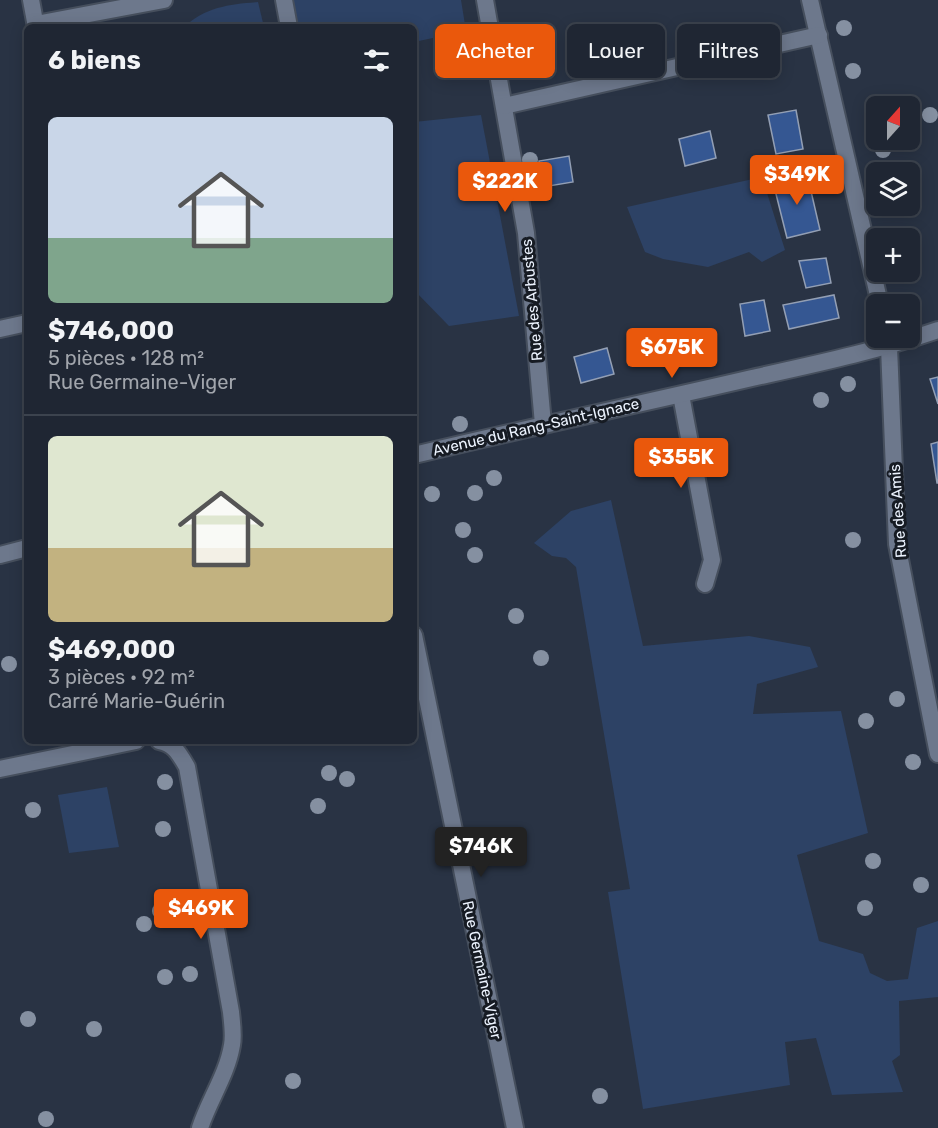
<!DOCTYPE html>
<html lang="fr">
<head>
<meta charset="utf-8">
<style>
  body { margin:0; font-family:Rubik,sans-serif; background:#272e3b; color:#f1f3f6; height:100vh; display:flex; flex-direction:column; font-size:22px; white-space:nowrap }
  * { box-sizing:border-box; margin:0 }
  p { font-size:20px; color:#a1a5ac }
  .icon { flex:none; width:33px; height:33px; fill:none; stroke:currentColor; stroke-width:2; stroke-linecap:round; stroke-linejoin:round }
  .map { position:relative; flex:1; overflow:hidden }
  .side { position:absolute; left:24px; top:24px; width:393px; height:720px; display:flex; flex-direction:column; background:#1f2633; border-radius:9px; box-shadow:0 3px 15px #0003,0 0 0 2px #3c434e }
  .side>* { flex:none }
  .banner { position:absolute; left:435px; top:24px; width:412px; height:54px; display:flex; gap:12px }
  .needle { width:39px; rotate:21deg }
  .controls { position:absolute; left:866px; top:96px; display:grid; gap:12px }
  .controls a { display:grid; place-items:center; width:54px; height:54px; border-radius:9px; background:#1f2633; box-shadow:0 3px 15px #0003,0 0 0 2px #3c434e; font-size:30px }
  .price { position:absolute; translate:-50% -51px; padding:0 14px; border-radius:6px; background:#ea580c; color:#fff; font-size:20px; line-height:39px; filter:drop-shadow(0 2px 3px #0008) }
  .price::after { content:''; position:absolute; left:50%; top:36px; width:18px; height:14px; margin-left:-9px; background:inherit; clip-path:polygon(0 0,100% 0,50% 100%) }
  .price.selected { background:#222; color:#fff }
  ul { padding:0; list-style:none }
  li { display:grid; align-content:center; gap:12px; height:318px; padding:0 24px }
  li+li { border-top:2px solid #3c434e }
  li span { display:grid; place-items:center; height:186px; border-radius:9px; color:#555 }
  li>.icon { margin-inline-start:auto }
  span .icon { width:108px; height:108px; fill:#fffc; stroke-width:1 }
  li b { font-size:26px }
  h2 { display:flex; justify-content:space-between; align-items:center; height:72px; padding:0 24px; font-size:26px }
  .pill { padding:0 21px; border-radius:9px; background:#1f2633; box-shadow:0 3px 15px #0003,0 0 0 2px #3c434e; font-size:21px; line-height:54px }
  .pill.selected { background:#ea580c; color:#fff }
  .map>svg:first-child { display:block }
  .green { fill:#2d4265 }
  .building { fill:#355792; stroke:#939fb4; stroke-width:1.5 }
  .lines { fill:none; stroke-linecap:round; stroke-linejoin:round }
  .street-casing { stroke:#464f5d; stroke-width:20 }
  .street { stroke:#6d788c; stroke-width:16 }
  .tree { fill:#8590a1 }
  .labels { text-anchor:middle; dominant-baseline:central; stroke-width:6; stroke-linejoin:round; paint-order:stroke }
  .street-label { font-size:15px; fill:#ecf3fe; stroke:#161b23 }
</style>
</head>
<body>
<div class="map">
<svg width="938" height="1128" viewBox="0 0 938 1128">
  <rect width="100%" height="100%" fill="#293344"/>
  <g class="green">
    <polygon points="285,0 461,0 466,31 414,42 414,27 291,27"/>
    <path d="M258,2L264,27H184C205,7 230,4 258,2Z"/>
    <polygon points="481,115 519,316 449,326 414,290 414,122"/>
    <polygon points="762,177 785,250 762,262 749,252 708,267 663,259 645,252 627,207"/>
    <polygon points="611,500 643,646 749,636 810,647 818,667 757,684 753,714 841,711 868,833 797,855 819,941 863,954 870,973 887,981 908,979 917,928 938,921 938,997 899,1001 900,1055 892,1061 903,1092 832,1095 816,1038 785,1042 790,1085 643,1109 608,892 630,889 576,567 566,558 552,556 534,543 571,511"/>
    <polygon points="107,787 119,847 69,853 58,795"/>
  </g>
  <g class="building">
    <polygon points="796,110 803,149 776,154 768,115"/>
    <polygon points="710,131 716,158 685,166 679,139"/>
    <polygon points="569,156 573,182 543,187 539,161"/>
    <polygon points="807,174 820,230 787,238 773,182"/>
    <polygon points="826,258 831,283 806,288 799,261"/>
    <polygon points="834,295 839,318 789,329 783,305"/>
    <polygon points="764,300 770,331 745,336 740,304"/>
    <polygon points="698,329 704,350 661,363 655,341"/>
    <polygon points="607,348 614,374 581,383 574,357"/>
    <polygon points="938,377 938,404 930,379"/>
    <polygon points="938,442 938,483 937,483 931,444"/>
  </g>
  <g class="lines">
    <g class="street-casing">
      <g id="street">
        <polyline points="31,0 36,27"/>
        <polyline points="284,0 289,27"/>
        <polyline points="485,0 526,233 543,424"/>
        <polyline points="810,0 880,304"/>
        <polyline points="36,24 164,0"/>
        <polyline points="504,106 819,35"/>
        <polyline points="0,329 27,323"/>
        <polyline points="887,338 889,347 897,544 938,754"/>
        <polyline points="681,395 712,560 705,584"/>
        <path d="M414,455C527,428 640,404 752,378C815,364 877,351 938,330"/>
        <polyline points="0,555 27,548"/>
        <polyline points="414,635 515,1128"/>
        <path d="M159,741C174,743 180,755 187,767L231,1012C232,1023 234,1035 232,1045C227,1075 209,1100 200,1128"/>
        <polyline points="0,769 136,741"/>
      </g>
    </g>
    <use href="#street" class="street"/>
  </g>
  <g class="tree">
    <circle cx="844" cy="28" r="8"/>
    <circle cx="853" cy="71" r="8"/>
    <circle cx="930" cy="115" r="8"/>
    <circle cx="883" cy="150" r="8"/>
    <circle cx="530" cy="160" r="8"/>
    <circle cx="848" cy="384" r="8"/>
    <circle cx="821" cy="400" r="8"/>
    <circle cx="460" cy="424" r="8"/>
    <circle cx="494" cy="478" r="8"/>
    <circle cx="475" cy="493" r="8"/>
    <circle cx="432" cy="494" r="8"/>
    <circle cx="463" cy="530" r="8"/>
    <circle cx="853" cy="540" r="8"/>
    <circle cx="475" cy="555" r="8"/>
    <circle cx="516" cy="616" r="8"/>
    <circle cx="541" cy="658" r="8"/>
    <circle cx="9" cy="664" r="8"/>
    <circle cx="897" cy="699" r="8"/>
    <circle cx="866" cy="721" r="8"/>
    <circle cx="913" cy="762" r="8"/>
    <circle cx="329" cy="773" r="8"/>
    <circle cx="347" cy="779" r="8"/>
    <circle cx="165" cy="782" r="8"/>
    <circle cx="318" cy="806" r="8"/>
    <circle cx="33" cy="810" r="8"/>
    <circle cx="163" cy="829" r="8"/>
    <circle cx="873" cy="861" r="8"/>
    <circle cx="921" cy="885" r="8"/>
    <circle cx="865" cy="908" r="8"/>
    <circle cx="160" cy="911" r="8"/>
    <circle cx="181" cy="916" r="8"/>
    <circle cx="144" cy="924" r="8"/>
    <circle cx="190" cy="974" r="8"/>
    <circle cx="165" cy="977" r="8"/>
    <circle cx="28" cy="1019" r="8"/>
    <circle cx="94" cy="1029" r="8"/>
    <circle cx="293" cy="1081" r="8"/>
    <circle cx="600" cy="1096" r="8"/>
    <circle cx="46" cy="1119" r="8"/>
  </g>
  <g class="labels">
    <g class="street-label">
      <text transform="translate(532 300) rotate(-95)">Rue des Arbustes</text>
      <text transform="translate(536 427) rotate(-13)">Avenue du Rang-Saint-Ignace</text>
      <text transform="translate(898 511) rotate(-94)">Rue des Amis</text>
      <text transform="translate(482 970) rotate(78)">Rue Germaine-Viger</text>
    </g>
  </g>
</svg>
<div class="controls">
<a><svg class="needle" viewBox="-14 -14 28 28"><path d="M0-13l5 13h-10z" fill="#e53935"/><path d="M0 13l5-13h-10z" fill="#a1a5ac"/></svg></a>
<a><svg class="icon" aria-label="layers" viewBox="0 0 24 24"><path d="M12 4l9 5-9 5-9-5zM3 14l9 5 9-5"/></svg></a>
<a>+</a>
<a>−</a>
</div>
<b class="price" style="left:797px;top:206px">$349K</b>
<b class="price" style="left:505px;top:213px">$222K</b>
<b class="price" style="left:672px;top:379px">$675K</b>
<b class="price" style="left:681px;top:489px">$355K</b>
<b class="price selected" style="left:481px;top:878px">$746K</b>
<b class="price" style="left:201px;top:940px">$469K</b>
<div class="banner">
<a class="pill selected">Acheter</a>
<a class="pill">Louer</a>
<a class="pill">Filtres</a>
</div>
<section class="side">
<h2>6 biens<svg class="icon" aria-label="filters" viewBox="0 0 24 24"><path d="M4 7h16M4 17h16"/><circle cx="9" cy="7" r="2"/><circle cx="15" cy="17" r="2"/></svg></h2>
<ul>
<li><span style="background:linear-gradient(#c9d6e8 65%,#7fa58c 0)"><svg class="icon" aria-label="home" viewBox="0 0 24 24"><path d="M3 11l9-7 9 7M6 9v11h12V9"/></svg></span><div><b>$746,000</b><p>5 pièces · 128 m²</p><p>Rue Germaine-Viger</p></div></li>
<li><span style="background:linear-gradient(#dfe7d0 60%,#c2b280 0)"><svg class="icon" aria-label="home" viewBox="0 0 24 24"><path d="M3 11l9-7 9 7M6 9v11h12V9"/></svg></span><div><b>$469,000</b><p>3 pièces · 92 m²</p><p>Carré Marie-Guérin</p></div></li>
</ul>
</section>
</div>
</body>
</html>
